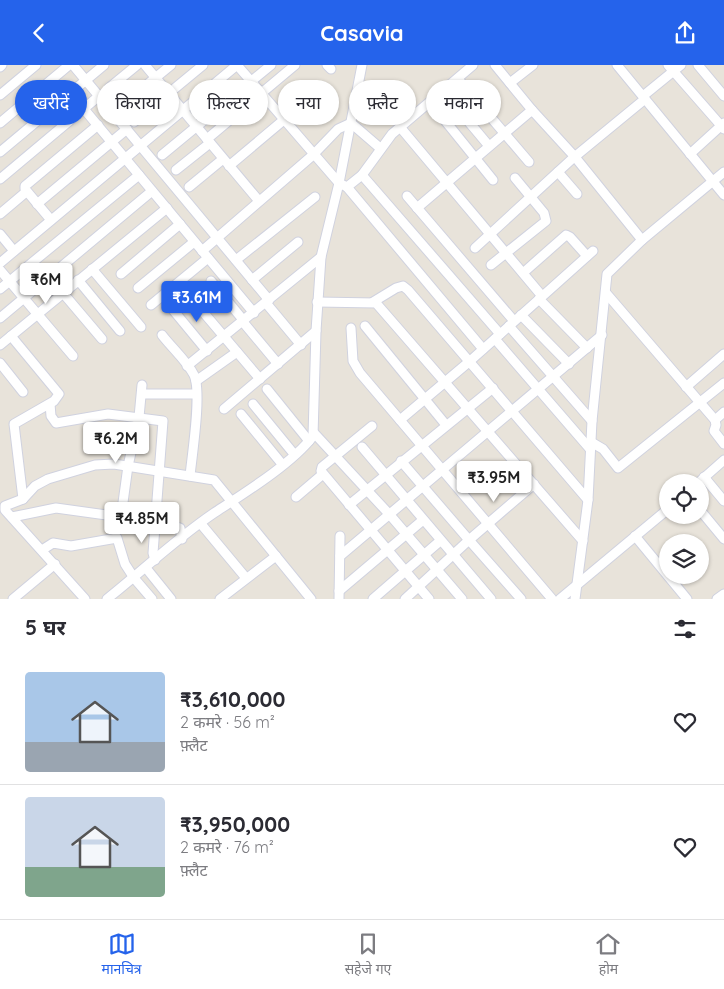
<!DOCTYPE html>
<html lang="hi">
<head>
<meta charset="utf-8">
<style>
  body { margin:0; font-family:Quicksand,"Noto Sans Devanagari",sans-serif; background:#f7f7f7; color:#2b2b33; height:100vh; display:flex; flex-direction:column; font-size:19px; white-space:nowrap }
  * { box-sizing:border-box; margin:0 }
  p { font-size:16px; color:#7c7c81 }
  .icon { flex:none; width:28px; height:28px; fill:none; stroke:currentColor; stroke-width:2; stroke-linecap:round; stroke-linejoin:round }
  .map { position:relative; height:534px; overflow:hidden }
  .drawer { display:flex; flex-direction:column; background:#fff; flex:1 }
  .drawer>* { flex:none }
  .top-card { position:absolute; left:15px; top:15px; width:695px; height:45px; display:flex; gap:10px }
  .fabs { position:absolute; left:659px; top:409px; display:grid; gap:10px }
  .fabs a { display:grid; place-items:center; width:50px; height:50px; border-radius:50%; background:#fff; box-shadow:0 1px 4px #0004; font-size:25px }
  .price { position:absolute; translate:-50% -42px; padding:0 11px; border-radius:5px; background:#fff; color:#222; font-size:16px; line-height:32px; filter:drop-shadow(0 1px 2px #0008) }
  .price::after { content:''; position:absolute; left:50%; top:30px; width:15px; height:11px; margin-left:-8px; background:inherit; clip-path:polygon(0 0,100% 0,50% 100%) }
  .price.current { background:#2563eb; color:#fff }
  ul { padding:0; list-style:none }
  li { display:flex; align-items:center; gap:15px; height:125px; padding:0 25px }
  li+li { border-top:1px solid #e1e1e2 }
  li span { display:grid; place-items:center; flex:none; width:140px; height:100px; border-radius:5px; color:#555 }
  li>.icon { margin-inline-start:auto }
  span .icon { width:60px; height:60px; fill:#fffc; stroke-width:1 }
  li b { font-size:21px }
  h2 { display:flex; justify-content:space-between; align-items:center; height:60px; padding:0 25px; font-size:21px }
  .chip { padding:0 18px; border-radius:22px; background:#fff; box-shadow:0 1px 4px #0004; font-size:18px; line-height:45px }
  .chip.current { background:#2563eb; color:#fff }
  header { display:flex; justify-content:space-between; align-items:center; height:65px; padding:0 25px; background:#2563eb; color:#fff; font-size:22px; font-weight:800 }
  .tabs { display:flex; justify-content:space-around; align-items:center; height:70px; border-top:1px solid #e1e1e2; background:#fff; font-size:14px; color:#7c7c81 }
  .tabs a { display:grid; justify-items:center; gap:2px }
  .tabs .current { color:#2563eb }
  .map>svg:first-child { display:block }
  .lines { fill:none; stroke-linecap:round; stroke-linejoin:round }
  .minor-casing { stroke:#d0d2df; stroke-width:11 }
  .minor { stroke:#fff; stroke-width:9 }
</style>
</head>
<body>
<header><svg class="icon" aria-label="back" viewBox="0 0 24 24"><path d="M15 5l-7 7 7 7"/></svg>Casavia<svg class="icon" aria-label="share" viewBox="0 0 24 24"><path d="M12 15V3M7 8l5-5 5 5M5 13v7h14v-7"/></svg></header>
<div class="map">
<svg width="724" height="534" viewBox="0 0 724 534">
  <rect width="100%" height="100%" fill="#e8e3da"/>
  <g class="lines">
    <g class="minor-casing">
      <g id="minor">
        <polyline points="73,0 269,235"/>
        <polyline points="145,0 259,136"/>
        <polyline points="237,0 339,118 347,122 362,110 392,69 473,0"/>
        <polyline points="327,0 331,4"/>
        <polyline points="495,0 532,45"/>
        <polyline points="617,0 724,130"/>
        <polyline points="668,0 724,64"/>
        <polyline points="698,0 724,31"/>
        <polyline points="0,2 2,0"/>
        <polyline points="458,14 529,97"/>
        <polyline points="510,18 533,0"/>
        <polyline points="109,23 137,0"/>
        <polyline points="443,26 489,81"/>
        <polyline points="0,30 36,0"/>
        <polyline points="643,31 681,0"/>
        <polyline points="430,37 493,115"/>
        <polyline points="121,41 171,0"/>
        <polyline points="84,44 254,248"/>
        <polyline points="134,57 203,0"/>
        <polyline points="0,58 69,0"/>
        <polyline points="400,62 542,231"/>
        <polyline points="207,74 295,0"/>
        <polyline points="0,87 104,0"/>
        <polyline points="690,89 724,58"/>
        <polyline points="162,90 271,0"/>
        <polyline points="229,101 323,22"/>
        <polyline points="176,105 210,78"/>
        <polyline points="558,107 577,129"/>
        <polyline points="362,110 500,269"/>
        <polyline points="0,114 99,31"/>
        <polyline points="189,122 223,94"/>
        <polyline points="347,122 483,284"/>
        <polyline points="407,131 514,256"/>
        <polyline points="37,139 127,64"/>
        <polyline points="417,143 532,45 575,92 642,175"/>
        <polyline points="0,149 26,127"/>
        <polyline points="51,155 25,124 25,121 98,60"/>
        <polyline points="0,169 14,186"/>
        <polyline points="475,183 572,94 645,34"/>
        <polyline points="202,186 313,90 338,64 351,58 380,83"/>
        <polyline points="236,195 315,132"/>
        <polyline points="0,198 237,0"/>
        <polyline points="491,200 546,156 544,148 515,113"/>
        <polyline points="92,204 141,262"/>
        <polyline points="0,205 73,291"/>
        <polyline points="523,208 566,170 570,172 587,191"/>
        <polyline points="121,209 180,159"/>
        <polyline points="78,215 120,266"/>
        <polyline points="252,215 298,177"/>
        <polyline points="211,216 244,256"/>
        <polyline points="138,223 194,177"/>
        <polyline points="0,224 139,110"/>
        <polyline points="63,228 102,274"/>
        <polyline points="187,228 260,314"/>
        <polyline points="606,228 715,355 716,360 714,366 724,379"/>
        <polyline points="539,234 587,283"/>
        <polyline points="317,237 376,238 583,476"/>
        <polyline points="373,237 396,223 403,221 408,225 588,435"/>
        <polyline points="266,238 301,280"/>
        <polyline points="151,240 208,193"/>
        <polyline points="169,240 207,286"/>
        <polyline points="521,250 569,299"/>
        <polyline points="0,253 152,126"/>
        <polyline points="243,257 278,299"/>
        <polyline points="365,261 446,360"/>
        <polyline points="509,261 592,356"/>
        <polyline points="351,263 353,296 360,308 552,534"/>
        <path d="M162,270C171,282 187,296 194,310C202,327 192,390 190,411"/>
        <polyline points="11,271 59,329 54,336 14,359 23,434"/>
        <polyline points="495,274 590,384"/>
        <polyline points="0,280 167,143"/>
        <polyline points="0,298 23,327"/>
        <polyline points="187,301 321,192"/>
        <polyline points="196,316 237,287"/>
        <polyline points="686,322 724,289"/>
        <polyline points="267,324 309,376"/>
        <polyline points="142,329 196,329"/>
        <polyline points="50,339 51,351 56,358 108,349 163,356 153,488 155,495"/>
        <polyline points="253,339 294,389"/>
        <polyline points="224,344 316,266"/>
        <polyline points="241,349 282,399"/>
        <polyline points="400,355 470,296 593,186"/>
        <polyline points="715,355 724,347"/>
        <polyline points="372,361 322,402 321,406 429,534"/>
        <polyline points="314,368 390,450 462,534"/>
        <polyline points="591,377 603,384 618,403 724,318"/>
        <polyline points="362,382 491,534"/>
        <polyline points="401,396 469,475 405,534"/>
        <polyline points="704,412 724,436"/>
        <polyline points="698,418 724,395"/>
        <polyline points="296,432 323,409"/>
        <polyline points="349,440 493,323"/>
        <polyline points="700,445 724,474"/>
        <polyline points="12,452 56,443 121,452 128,401 139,352 142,320"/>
        <polyline points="201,459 246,513"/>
        <polyline points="173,461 180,463 182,474"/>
        <polyline points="635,471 687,534"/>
        <polyline points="42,485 53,478 71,481 117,473 125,499 134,513 152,534"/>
        <polyline points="340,491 602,270"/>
        <polyline points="146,503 171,534"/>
        <polyline points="339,526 423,455"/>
        <polyline points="13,534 55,499"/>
        <polyline points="85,534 5,445 5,441 23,434 35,421 48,414 95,400 114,399 214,415 311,534"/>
        <path d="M107,534C142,506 177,473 214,448C243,429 293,398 313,371L316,266L321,192L339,118L362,0"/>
        <polyline points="220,534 276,491"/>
        <polyline points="339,534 340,471"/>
        <polyline points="373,534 440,476"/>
        <polyline points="521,534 469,475 534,419"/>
        <polyline points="560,534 668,444"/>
        <polyline points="575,534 588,435 592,356 607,209 642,175 724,107"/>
        <polyline points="717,534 724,529"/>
      </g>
    </g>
    <use href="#minor" class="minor"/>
  </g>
</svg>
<div class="fabs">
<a><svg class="icon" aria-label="locate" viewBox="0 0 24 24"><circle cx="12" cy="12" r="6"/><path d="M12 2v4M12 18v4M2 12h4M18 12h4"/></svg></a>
<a><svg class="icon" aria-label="layers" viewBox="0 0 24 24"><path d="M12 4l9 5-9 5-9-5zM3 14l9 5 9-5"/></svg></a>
</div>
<b class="price" style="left:46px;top:240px">₹6M</b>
<b class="price current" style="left:197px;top:258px">₹3.61M</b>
<b class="price" style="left:116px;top:399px">₹6.2M</b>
<b class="price" style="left:494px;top:438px">₹3.95M</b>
<b class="price" style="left:142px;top:479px">₹4.85M</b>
<div class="top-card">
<a class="chip current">खरीदें</a>
<a class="chip">किराया</a>
<a class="chip">फ़िल्टर</a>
<a class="chip">नया</a>
<a class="chip">फ़्लैट</a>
<a class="chip">मकान</a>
</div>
</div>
<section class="drawer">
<h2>5 घर<svg class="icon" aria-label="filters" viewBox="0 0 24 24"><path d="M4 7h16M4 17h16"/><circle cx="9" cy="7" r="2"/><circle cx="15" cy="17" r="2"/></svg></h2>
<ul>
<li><span style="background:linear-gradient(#a9c7e8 70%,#9aa5b1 0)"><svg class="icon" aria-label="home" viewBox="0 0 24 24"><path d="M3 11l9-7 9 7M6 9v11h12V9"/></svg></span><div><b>₹3,610,000</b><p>2 कमरे · 56 m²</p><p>फ़्लैट</p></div><svg class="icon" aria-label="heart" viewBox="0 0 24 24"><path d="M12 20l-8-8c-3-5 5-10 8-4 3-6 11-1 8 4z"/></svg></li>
<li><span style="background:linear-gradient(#c9d6e8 70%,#7fa58c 0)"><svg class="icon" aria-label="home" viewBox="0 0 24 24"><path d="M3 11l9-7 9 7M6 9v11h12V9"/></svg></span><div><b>₹3,950,000</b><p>2 कमरे · 76 m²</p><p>फ़्लैट</p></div><svg class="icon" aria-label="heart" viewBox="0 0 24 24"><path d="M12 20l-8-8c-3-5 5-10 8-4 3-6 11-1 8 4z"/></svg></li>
</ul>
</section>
<nav class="tabs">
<a class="current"><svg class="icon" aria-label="map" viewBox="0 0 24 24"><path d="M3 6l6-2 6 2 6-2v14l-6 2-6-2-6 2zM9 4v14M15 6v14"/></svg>मानचित्र</a>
<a><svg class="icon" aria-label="saved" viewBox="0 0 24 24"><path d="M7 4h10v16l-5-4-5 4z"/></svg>सहेजे गए</a>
<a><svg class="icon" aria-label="home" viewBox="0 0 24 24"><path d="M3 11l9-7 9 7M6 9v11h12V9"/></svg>होम</a>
</nav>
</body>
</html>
